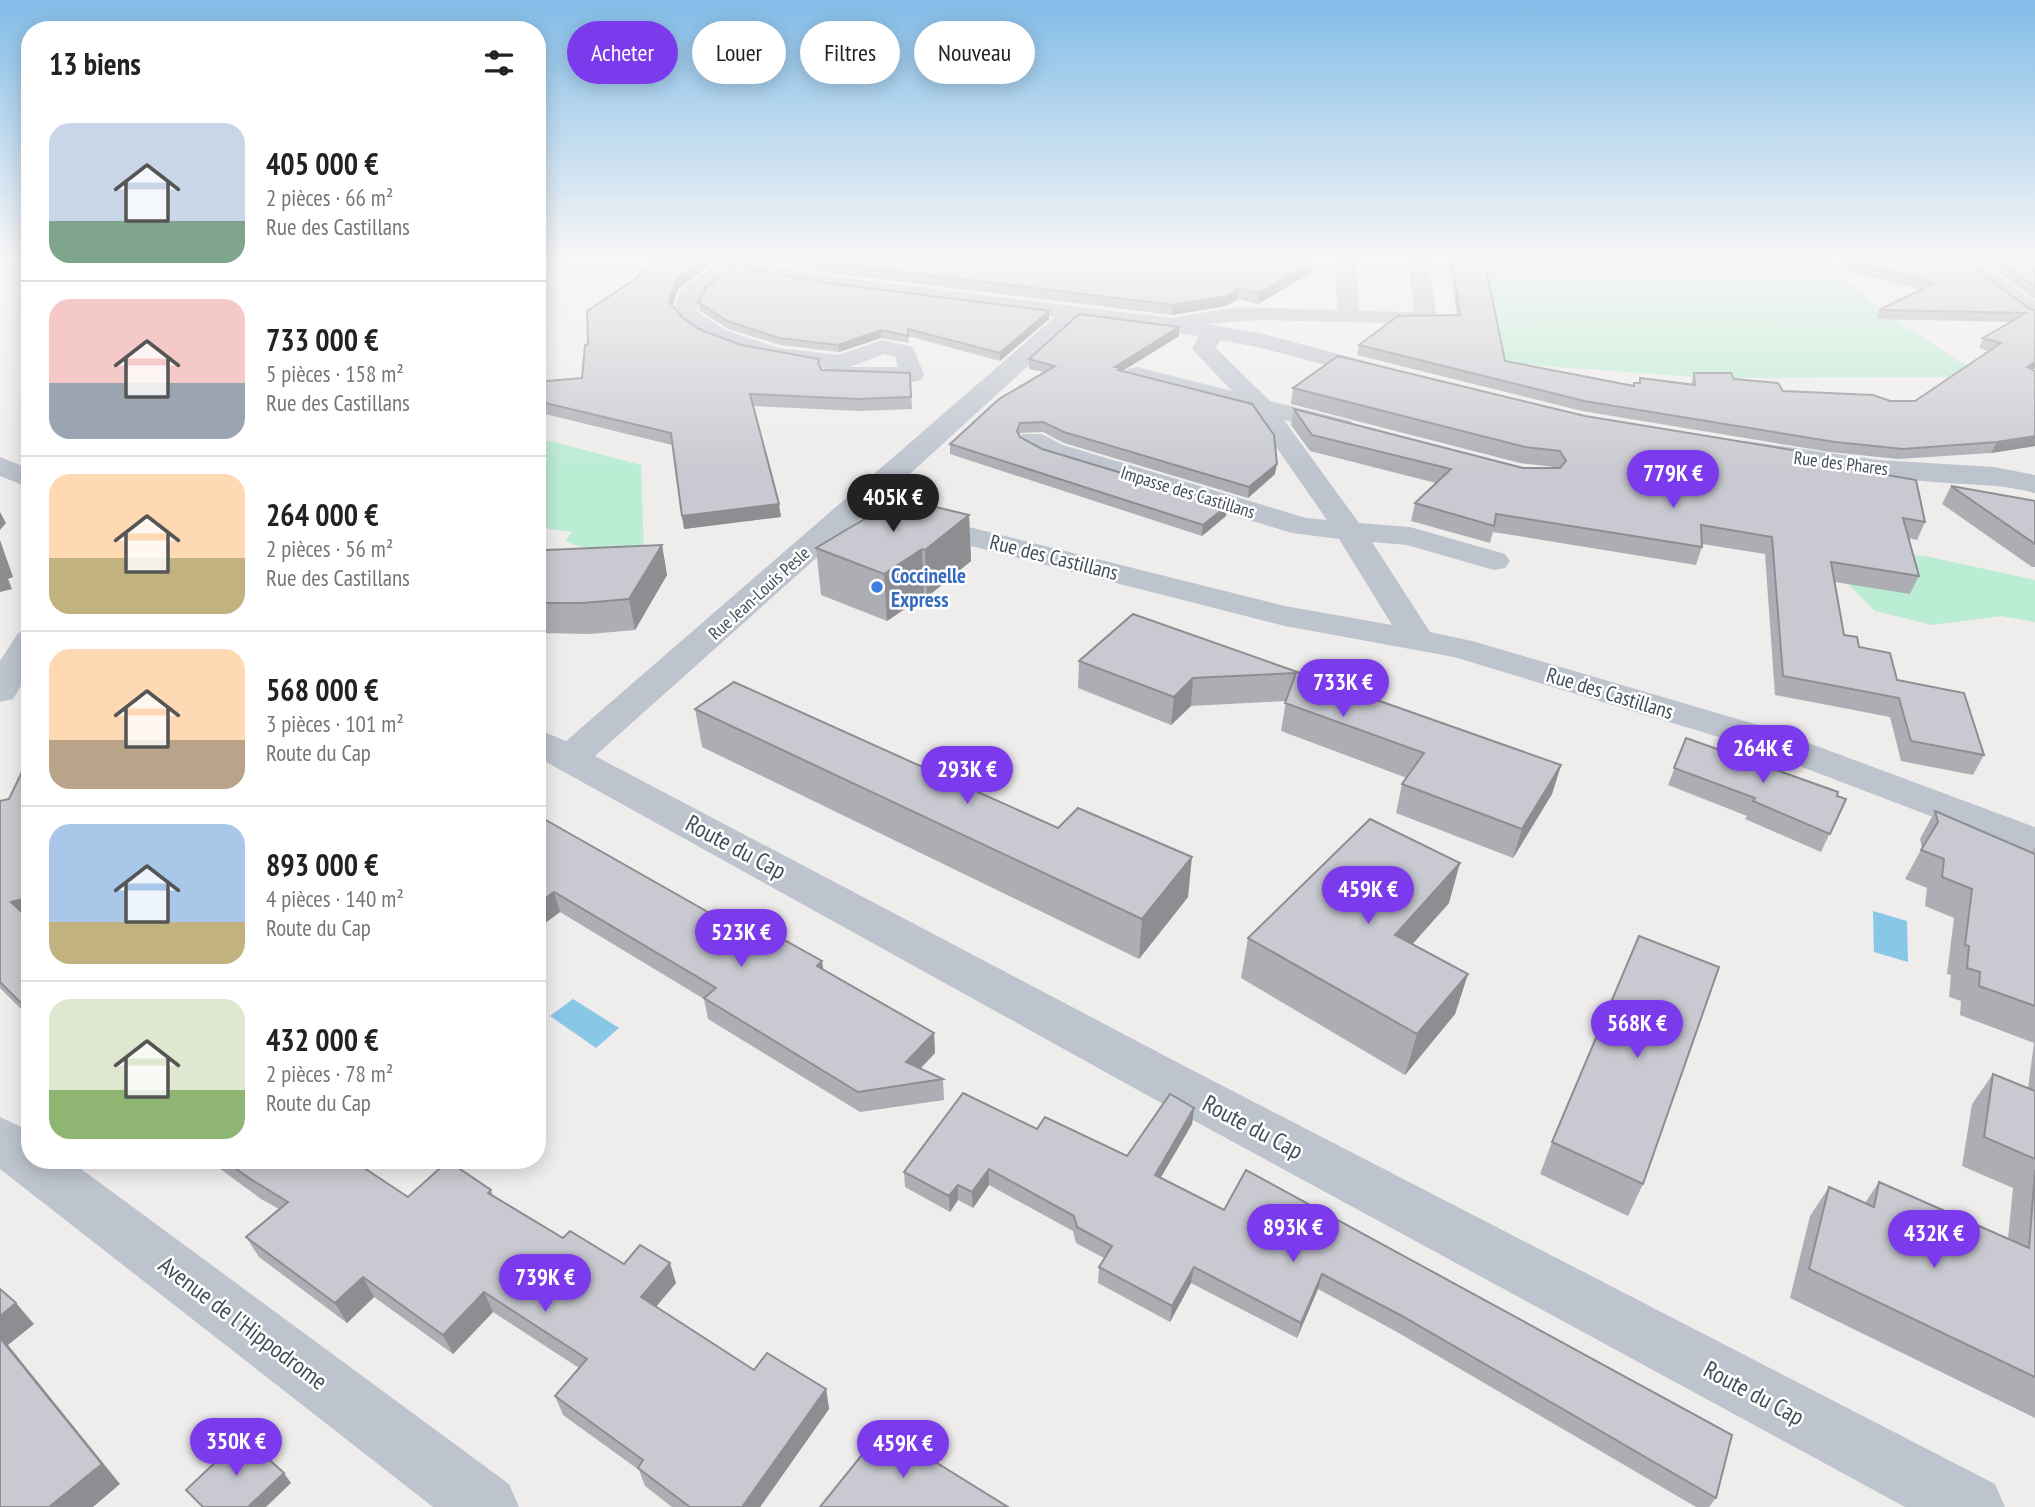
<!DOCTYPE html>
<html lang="fr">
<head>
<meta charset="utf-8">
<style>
  body { margin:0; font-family:"PT Sans Narrow",sans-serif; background:#f2f2f2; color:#222; height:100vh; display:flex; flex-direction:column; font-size:26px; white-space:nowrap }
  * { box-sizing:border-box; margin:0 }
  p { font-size:23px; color:#767676 }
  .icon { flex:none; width:38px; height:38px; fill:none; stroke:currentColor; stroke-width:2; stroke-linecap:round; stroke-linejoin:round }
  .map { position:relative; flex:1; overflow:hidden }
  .sheet { position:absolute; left:21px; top:21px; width:525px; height:1148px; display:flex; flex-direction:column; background:#fff; border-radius:28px; box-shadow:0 4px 18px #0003 }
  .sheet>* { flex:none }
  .guide { position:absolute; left:567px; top:21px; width:665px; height:63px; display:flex; gap:14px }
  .price { position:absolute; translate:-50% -60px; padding:0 16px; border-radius:24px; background:#7c3aed; color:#fff; font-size:23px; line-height:46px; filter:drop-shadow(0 2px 4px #0008) }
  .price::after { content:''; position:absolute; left:50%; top:42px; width:21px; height:16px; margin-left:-10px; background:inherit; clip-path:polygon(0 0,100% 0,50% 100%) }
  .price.on { background:#222; color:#fff }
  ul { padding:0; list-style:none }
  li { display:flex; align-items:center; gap:21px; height:175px; padding:0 28px }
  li+li { border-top:2px solid #e0e0e0 }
  li span { display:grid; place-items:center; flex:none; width:196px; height:140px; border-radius:21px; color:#555 }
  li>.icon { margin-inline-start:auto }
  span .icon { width:84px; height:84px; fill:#fffc; stroke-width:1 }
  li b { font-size:30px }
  h2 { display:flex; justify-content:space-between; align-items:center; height:84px; padding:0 28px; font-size:30px }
  .tag { padding:0 24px; border-radius:32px; background:#fff; box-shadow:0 4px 18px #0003; font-size:24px; line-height:63px }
  .tag.on { background:#7c3aed; color:#fff }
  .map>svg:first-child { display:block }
  .green { fill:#bbecd4 }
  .water { fill:#89c7e7 }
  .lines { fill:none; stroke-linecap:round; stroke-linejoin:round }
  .minor { fill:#bdc4ce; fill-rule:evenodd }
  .wall { fill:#adaeb4 }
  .shaded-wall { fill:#8d8d92 }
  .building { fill:#c9cad1; stroke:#8d8d92; stroke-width:2 }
  .shop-dot { fill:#3f7fe0; stroke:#fff; stroke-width:2.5 }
  .labels { text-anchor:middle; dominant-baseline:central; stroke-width:5; stroke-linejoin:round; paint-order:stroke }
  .far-street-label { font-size:18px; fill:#454d58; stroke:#fff }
  .street-label { font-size:21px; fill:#454d58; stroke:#fff }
  .shop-label { font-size:21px; font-weight:bold; fill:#366cbe; stroke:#fff; text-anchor:start }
  .near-street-label { font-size:24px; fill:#454d58; stroke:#fff }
</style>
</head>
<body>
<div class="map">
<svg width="2035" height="1507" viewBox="0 0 2035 1507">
  <rect width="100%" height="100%" fill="#efecec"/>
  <g class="green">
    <polygon points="1447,259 1824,259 1881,310 1983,377 1709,378 1464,360"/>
    <polygon points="551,441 641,465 644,557 626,558 572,544 565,541 572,532 537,527 537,442"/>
    <polygon points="1885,553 1925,556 2035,580 2035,622 2001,616 1932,625 1875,611 1849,585 1851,563"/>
  </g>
  <g class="water">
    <polygon points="1873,911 1907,921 1908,962 1874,952"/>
    <polygon points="573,999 619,1028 596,1048 550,1016"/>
  </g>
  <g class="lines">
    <g class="minor">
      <path d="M701,259H750L829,276L1172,318L1237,307L1337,310L1335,259H1355L1359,311L1414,312L1408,259H1428L1437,319L1434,324L1259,320L1206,324L1260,333L1391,368L1394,373L1391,378L1382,380L1258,347L1220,340L1216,348L1270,401L1351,421L1355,427L1351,433L1342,435L1284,420L1359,523L1410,527L1505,554L1510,561L1505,568L1494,570L1407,545L1372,542L1430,632L1472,641L1768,728L2035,827V856L1742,744L1454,657L1285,626L861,518L595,756L1190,1069L1995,1484L2005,1507H1905L1154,1099L537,757V729L566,741L1055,317L829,288L736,270C718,281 700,289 696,311L727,331L779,348L839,355L882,340L913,347L924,375L921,380L912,382L833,381L824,379L821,374L825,368C781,364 700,352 673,313L680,291L714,266ZM1078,320L1199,336L1192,349L1232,391L1137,367L1128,369L1125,374L1128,379L1252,412L1327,520L1306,518L1063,445L1042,434H1022L1019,440L1022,446L1043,457L1292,533L1339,539L1392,625L1285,606L877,504ZM884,354L895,357L898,367H850Z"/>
      <polygon points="1950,259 1974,259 2035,301 2035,318 2027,316"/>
      <path d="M1746,441L1878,460L1994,467L2035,475V493C1997,483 1961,485 1923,481C1861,476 1796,470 1736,455L1732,449L1736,443Z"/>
      <polygon points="0,457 30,469 30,488 0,476"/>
      <polygon points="30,630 30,671 13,699 0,702 0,661 18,633"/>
      <polygon points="0,1117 30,1131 30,1160 69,1160 509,1484 519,1507 433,1507 0,1169"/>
    </g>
  </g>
  <g class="wall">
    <polygon points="763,259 1309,259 1306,261 1311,273 1258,304 1238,299 1226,306 1172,315 829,273"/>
    <polygon points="1449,259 1484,259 1505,361 1633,386 1634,383 1639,383 1640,378 1691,384 1694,373 1734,379 1783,391 1890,401 1915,401 1989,351 1979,348 1983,338 2011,322 1876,319 1879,310 1921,290 1838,269 1842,260 1843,259 2035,310 2035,368 2033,370 2035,371 2035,446 1991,453 1898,459 1830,452 1582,411 1357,355 1359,345 1457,315"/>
    <polygon points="1979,259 2035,259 2035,299"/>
    <polygon points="709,266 678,289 673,306 682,317 699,329 741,345 819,359 820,367 822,370 910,373 912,409 859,411 753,406 781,517 684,529 672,445 537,412 537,382 582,378 588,344"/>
    <polygon points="828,283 1049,319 1000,361 908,336 909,343 881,338 839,352 780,345 728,329 699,310 698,302"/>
    <polygon points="1179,327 1179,336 1122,371 1275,474 1248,498 1064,443 1043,432 1020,433 1019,435 1020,437 1042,449 1226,516 1202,536 950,454 950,444 1044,372 1029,369 1029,359"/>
    <polygon points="1293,388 1585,416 1798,451 1795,459 1925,522 1917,540 1908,538 1919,576 1910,594 1835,582 1844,635 1984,755 1973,775 1901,761 1890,717 1775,695 1765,554 1702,544 1702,547 1696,565 1493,532 1490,543 1411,521 1415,503 1436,483 1310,451 1291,425 1294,409 1523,468 1555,467 1520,463 1291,404"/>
    <polygon points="1951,486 2035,501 2035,567 2032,567 1942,504"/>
    <polygon points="969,515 971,561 927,597 924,596 887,621 821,595 816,548"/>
    <polygon points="662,545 667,575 635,630 590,634 537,633 537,549 546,550"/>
    <polygon points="1133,614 1561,765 1552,794 1513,858 1396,813 1402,784 1407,778 1281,731 1286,701 1191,706 1171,725 1078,688 1079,661"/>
    <polygon points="695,709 1058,828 1188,897 1139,959 702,747"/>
    <polygon points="1686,738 1846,799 1821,852 1745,819 1747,816 1668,785"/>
    <polygon points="30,755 30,1018 0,988 0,801 9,799"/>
    <polygon points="1935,811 2032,852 2035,847 2035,1418 1790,1298 1810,1216 1829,1187 1865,1203 1879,1182 2008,1239 2013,1188 1962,1166 1972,1104 1993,1074 2028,1088 2034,1043 1960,1015 1961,1001 1949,997 1951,975 1947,974 1954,918 1925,906 1927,888 1905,879 1922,848 1920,839"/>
    <polygon points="537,815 766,945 823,969 934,1033 935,1053 920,1068 943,1079 944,1100 860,1112 708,1019 704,999 560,912 537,929"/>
    <polygon points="1449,903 1412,944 1468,974 1455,1014 1405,1075 1241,978 1248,938"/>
    <polygon points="1194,1108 1192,1124 1160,1178 1224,1210 1716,1498 1709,1507 1696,1507 1397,1332 1318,1289 1297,1338 1191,1283 1170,1322 1098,1283 1099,1267 1104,1258 1076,1243 1073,1231 989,1185 973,1208 958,1200 950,1212 905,1187 904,1172 1037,1129 1127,1156"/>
    <polygon points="1552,1142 1643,1184 1628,1216 1540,1174"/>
    <polygon points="208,1160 370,1160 362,1167 408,1197 491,1190 493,1195 563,1238 624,1264 676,1283 656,1307 754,1370 826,1389 829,1409 760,1507 672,1507 645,1486 639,1470 563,1415 555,1396 579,1368 493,1312 453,1354 374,1297 347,1323 259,1257 246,1237 279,1209 261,1199"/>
  </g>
  <g class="shaded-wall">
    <polygon points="704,259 708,259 709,266 678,289 670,312 669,302 677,279"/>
    <polygon points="1312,262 1311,273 1258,304 1259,293"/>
    <polygon points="1239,288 1238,299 1226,306 1172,315 1173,305"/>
    <polygon points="1049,311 1049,319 1000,361 1000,353"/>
    <polygon points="1179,327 1179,336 1121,372 1115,367"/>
    <polygon points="881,330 881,338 839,352 838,345"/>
    <polygon points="2035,362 2035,368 2023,377 2027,367"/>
    <polygon points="2035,436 2035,446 1991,453 1997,442"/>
    <polygon points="1277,464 1275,474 1248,498 1249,487"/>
    <polygon points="779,504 781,517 684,529 682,516"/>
    <polygon points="1228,505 1226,516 1202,536 1203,525"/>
    <polygon points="0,512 6,523 0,530"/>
    <polygon points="969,515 971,561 927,597 925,550"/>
    <polygon points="0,540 13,577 8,579 12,589 0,592"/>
    <polygon points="662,545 667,575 635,630 629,599"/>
    <polygon points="922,549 924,596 887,621 884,574"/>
    <polygon points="1193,678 1191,706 1171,725 1174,697"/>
    <polygon points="1561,765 1552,794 1513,858 1522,829"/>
    <polygon points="1192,857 1188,897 1139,959 1142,919"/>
    <polygon points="1460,863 1449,903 1385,975 1395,935"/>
    <polygon points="554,892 560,912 537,929 537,904"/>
    <polygon points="30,897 30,920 11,902"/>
    <polygon points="822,961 825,981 817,966"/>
    <polygon points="1468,974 1455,1014 1405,1075 1417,1034"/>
    <polygon points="934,1033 935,1053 908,1082 906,1062"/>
    <polygon points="1194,1108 1192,1124 1153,1191 1155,1175"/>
    <polygon points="346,1160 370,1160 354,1175"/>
    <polygon points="989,1169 989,1185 973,1208 972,1192"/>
    <polygon points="958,1185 958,1200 950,1212 949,1196"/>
    <polygon points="670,1263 676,1283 647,1317 641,1297"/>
    <polygon points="1194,1267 1191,1283 1170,1322 1172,1306"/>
    <polygon points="1322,1274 1318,1289 1297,1338 1301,1323"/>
    <polygon points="363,1277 374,1297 347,1323 335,1303"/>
    <polygon points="484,1292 493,1312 453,1354 443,1335"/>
    <polygon points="16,1303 34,1324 8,1345 120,1484 93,1507 49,1507 0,1338 0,1316"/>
    <polygon points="826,1389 829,1409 760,1507 742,1507"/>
    <polygon points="284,1473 291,1483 266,1507 248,1507"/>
  </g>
  <g class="building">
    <polygon points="654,259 704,259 677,279 669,302 682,317 699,329 741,345 819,359 818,364 822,370 910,373 911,397 858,399 750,394 779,504 682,516 671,433 537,401 537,382 582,378 585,345 588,344 587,311 635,279"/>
    <polygon points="809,259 1297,259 1312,262 1259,293 1239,288 1227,296 1173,305 829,263"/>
    <polygon points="1452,259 1484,259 1505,361 1634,386 1634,383 1640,383 1640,378 1695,385 1694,373 1731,373 1734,379 1778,383 1783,391 1873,395 1890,401 1915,401 2001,343 1983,338 2026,313 1879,310 1935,283 1842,260 1962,259 2030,309 2035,310 2035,362 2027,367 2035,371 2035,436 1997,442 1903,449 1835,442 1584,401 1359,345 1398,316 1460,315"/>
    <polygon points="1995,259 2035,259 2035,287"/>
    <polygon points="736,266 828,283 1049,311 1000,353 908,329 908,336 881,330 838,345 779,338 727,321 698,302 707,286"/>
    <polygon points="1079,314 1179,327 1115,367 1122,368 1118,370 1252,404 1274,435 1277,464 1249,487 1064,432 1043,422 1020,423 1017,431 1020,437 1042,449 1228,505 1203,525 950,444 999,399 1055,366 1029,359"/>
    <polygon points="1338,356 1585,416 1798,451 1794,451 1794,459 1916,480 1925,522 1903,518 1919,576 1831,562 1844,635 1857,637 1859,647 1890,653 1897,680 1964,693 1984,755 1911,741 1899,698 1783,676 1772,537 1701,525 1702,547 1496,514 1494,526 1415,503 1451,469 1312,435 1294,409 1523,468 1560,468 1566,461 1560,451 1525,447 1293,388"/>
    <polygon points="1951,486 2035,501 2035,544"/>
    <polygon points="894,497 969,515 925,550 922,549 884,574 816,548 871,515"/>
    <polygon points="662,545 629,599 583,603 537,603 537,549 546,550"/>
    <polygon points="1133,614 1561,765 1522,829 1402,784 1424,753 1285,703 1296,673 1193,678 1174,697 1079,661"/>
    <polygon points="734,682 1058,828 1078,808 1192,857 1142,919 695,709"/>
    <polygon points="1686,738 1838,792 1837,796 1846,799 1830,834 1753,801 1755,798 1674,768"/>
    <polygon points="30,755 30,897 11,902 30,920 30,1012 0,982 0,801 9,799"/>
    <polygon points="1935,811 2035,854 2035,1006 1979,986 1980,972 1967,968 1969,946 1965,945 1972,889 1942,877 1944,859 1921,850 1938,822"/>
    <polygon points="537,815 766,945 777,936 822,961 817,966 934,1033 906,1062 943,1079 858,1092 704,998 716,988 554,892 537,904"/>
    <polygon points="1370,819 1460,863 1395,935 1468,974 1417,1034 1248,938"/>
    <polygon points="1639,936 1719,967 1643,1184 1552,1142"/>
    <polygon points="1993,1074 2035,1091 2035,1159 1984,1137"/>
    <polygon points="963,1093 1037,1129 1045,1117 1127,1156 1170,1094 1179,1099 1194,1108 1155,1175 1224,1210 1246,1170 1732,1435 1716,1498 1402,1316 1322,1274 1301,1323 1194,1267 1172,1306 1099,1267 1112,1246 1077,1227 1074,1216 989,1169 972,1192 958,1185 949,1196 904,1172"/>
    <polygon points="224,1160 352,1160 408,1197 448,1161 491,1190 488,1193 563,1238 570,1231 624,1264 640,1245 670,1263 641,1297 754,1370 767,1353 826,1389 742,1507 690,1507 638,1468 643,1460 555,1396 587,1359 484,1292 443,1335 363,1277 335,1303 246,1237 288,1202 249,1178"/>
    <polygon points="2035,1170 2035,1377 1809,1269 1829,1187 1874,1207 1879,1182 2029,1248"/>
    <polygon points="0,1289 16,1303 0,1316"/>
    <polygon points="0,1338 102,1464 49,1507 0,1507"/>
    <polygon points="886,1425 929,1458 1008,1507 820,1507"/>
    <polygon points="243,1436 284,1473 248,1507 203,1507 186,1490"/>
  </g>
  <linearGradient id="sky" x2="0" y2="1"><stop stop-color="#82bce8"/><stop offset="0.55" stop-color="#f8f6f6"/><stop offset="1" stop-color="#f8f6f6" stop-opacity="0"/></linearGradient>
  <rect width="2035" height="470" fill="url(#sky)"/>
  <circle class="shop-dot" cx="877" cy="587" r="7"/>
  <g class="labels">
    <g class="far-street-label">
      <text transform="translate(1841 463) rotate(7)">Rue des Phares</text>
      <text transform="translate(1188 492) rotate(17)">Impasse des Castillans</text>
      <text transform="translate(759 593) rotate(-42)">Rue Jean-Louis Pesle</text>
    </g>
    <g class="street-label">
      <text transform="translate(1054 557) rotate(14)">Rue des Castillans</text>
      <text transform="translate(1610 693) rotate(17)">Rue des Castillans</text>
    </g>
    <g class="shop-label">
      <text x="891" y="575">Coccinelle<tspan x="891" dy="24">Express</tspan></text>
    </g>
    <g class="near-street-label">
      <text transform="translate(736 847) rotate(28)">Route du Cap</text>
      <text transform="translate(1253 1127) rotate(28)">Route du Cap</text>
      <text transform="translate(243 1323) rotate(37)">Avenue de l'Hippodrome</text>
      <text transform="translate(1754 1393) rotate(28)">Route du Cap</text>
    </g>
  </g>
</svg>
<b class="price" style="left:1673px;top:510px">779K €</b>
<b class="price on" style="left:893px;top:534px">405K €</b>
<b class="price" style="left:1343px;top:719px">733K €</b>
<b class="price" style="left:1763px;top:785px">264K €</b>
<b class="price" style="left:967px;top:806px">293K €</b>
<b class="price" style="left:1368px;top:926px">459K €</b>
<b class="price" style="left:741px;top:969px">523K €</b>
<b class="price" style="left:1637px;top:1060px">568K €</b>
<b class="price" style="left:1293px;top:1264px">893K €</b>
<b class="price" style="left:1934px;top:1270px">432K €</b>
<b class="price" style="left:545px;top:1314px">739K €</b>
<b class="price" style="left:236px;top:1478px">350K €</b>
<b class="price" style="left:903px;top:1480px">459K €</b>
<div class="guide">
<a class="tag on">Acheter</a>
<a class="tag">Louer</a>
<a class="tag">Filtres</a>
<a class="tag">Nouveau</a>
</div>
<section class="sheet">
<h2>13 biens<svg class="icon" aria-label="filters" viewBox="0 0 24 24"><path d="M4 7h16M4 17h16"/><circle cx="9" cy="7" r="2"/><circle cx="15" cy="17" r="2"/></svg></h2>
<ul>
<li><span style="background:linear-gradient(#c9d6e8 70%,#7fa58c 0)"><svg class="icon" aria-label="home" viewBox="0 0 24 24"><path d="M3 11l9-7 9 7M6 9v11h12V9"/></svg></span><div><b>405 000 €</b><p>2 pièces · 66 m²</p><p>Rue des Castillans</p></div></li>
<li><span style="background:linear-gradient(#f6c9c9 60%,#9aa5b1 0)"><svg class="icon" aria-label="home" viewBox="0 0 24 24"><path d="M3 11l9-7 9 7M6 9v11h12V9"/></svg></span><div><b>733 000 €</b><p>5 pièces · 158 m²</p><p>Rue des Castillans</p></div></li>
<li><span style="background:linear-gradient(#ffd9b3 60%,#c2b280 0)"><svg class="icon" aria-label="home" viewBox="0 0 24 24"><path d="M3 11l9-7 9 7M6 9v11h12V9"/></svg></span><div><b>264 000 €</b><p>2 pièces · 56 m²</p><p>Rue des Castillans</p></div></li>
<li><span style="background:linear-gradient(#ffd9b3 65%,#b9a48a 0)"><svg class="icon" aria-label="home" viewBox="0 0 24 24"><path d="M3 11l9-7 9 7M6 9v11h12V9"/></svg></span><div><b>568 000 €</b><p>3 pièces · 101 m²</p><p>Route du Cap</p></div></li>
<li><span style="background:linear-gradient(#a9c7e8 70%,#c2b280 0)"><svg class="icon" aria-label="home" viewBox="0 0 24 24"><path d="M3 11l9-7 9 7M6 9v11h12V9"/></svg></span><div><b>893 000 €</b><p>4 pièces · 140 m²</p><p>Route du Cap</p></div></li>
<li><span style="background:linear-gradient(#dfe7d0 65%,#8fb573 0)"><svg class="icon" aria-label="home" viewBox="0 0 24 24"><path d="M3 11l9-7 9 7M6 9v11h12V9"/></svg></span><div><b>432 000 €</b><p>2 pièces · 78 m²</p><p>Route du Cap</p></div></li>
</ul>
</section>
</div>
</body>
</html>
